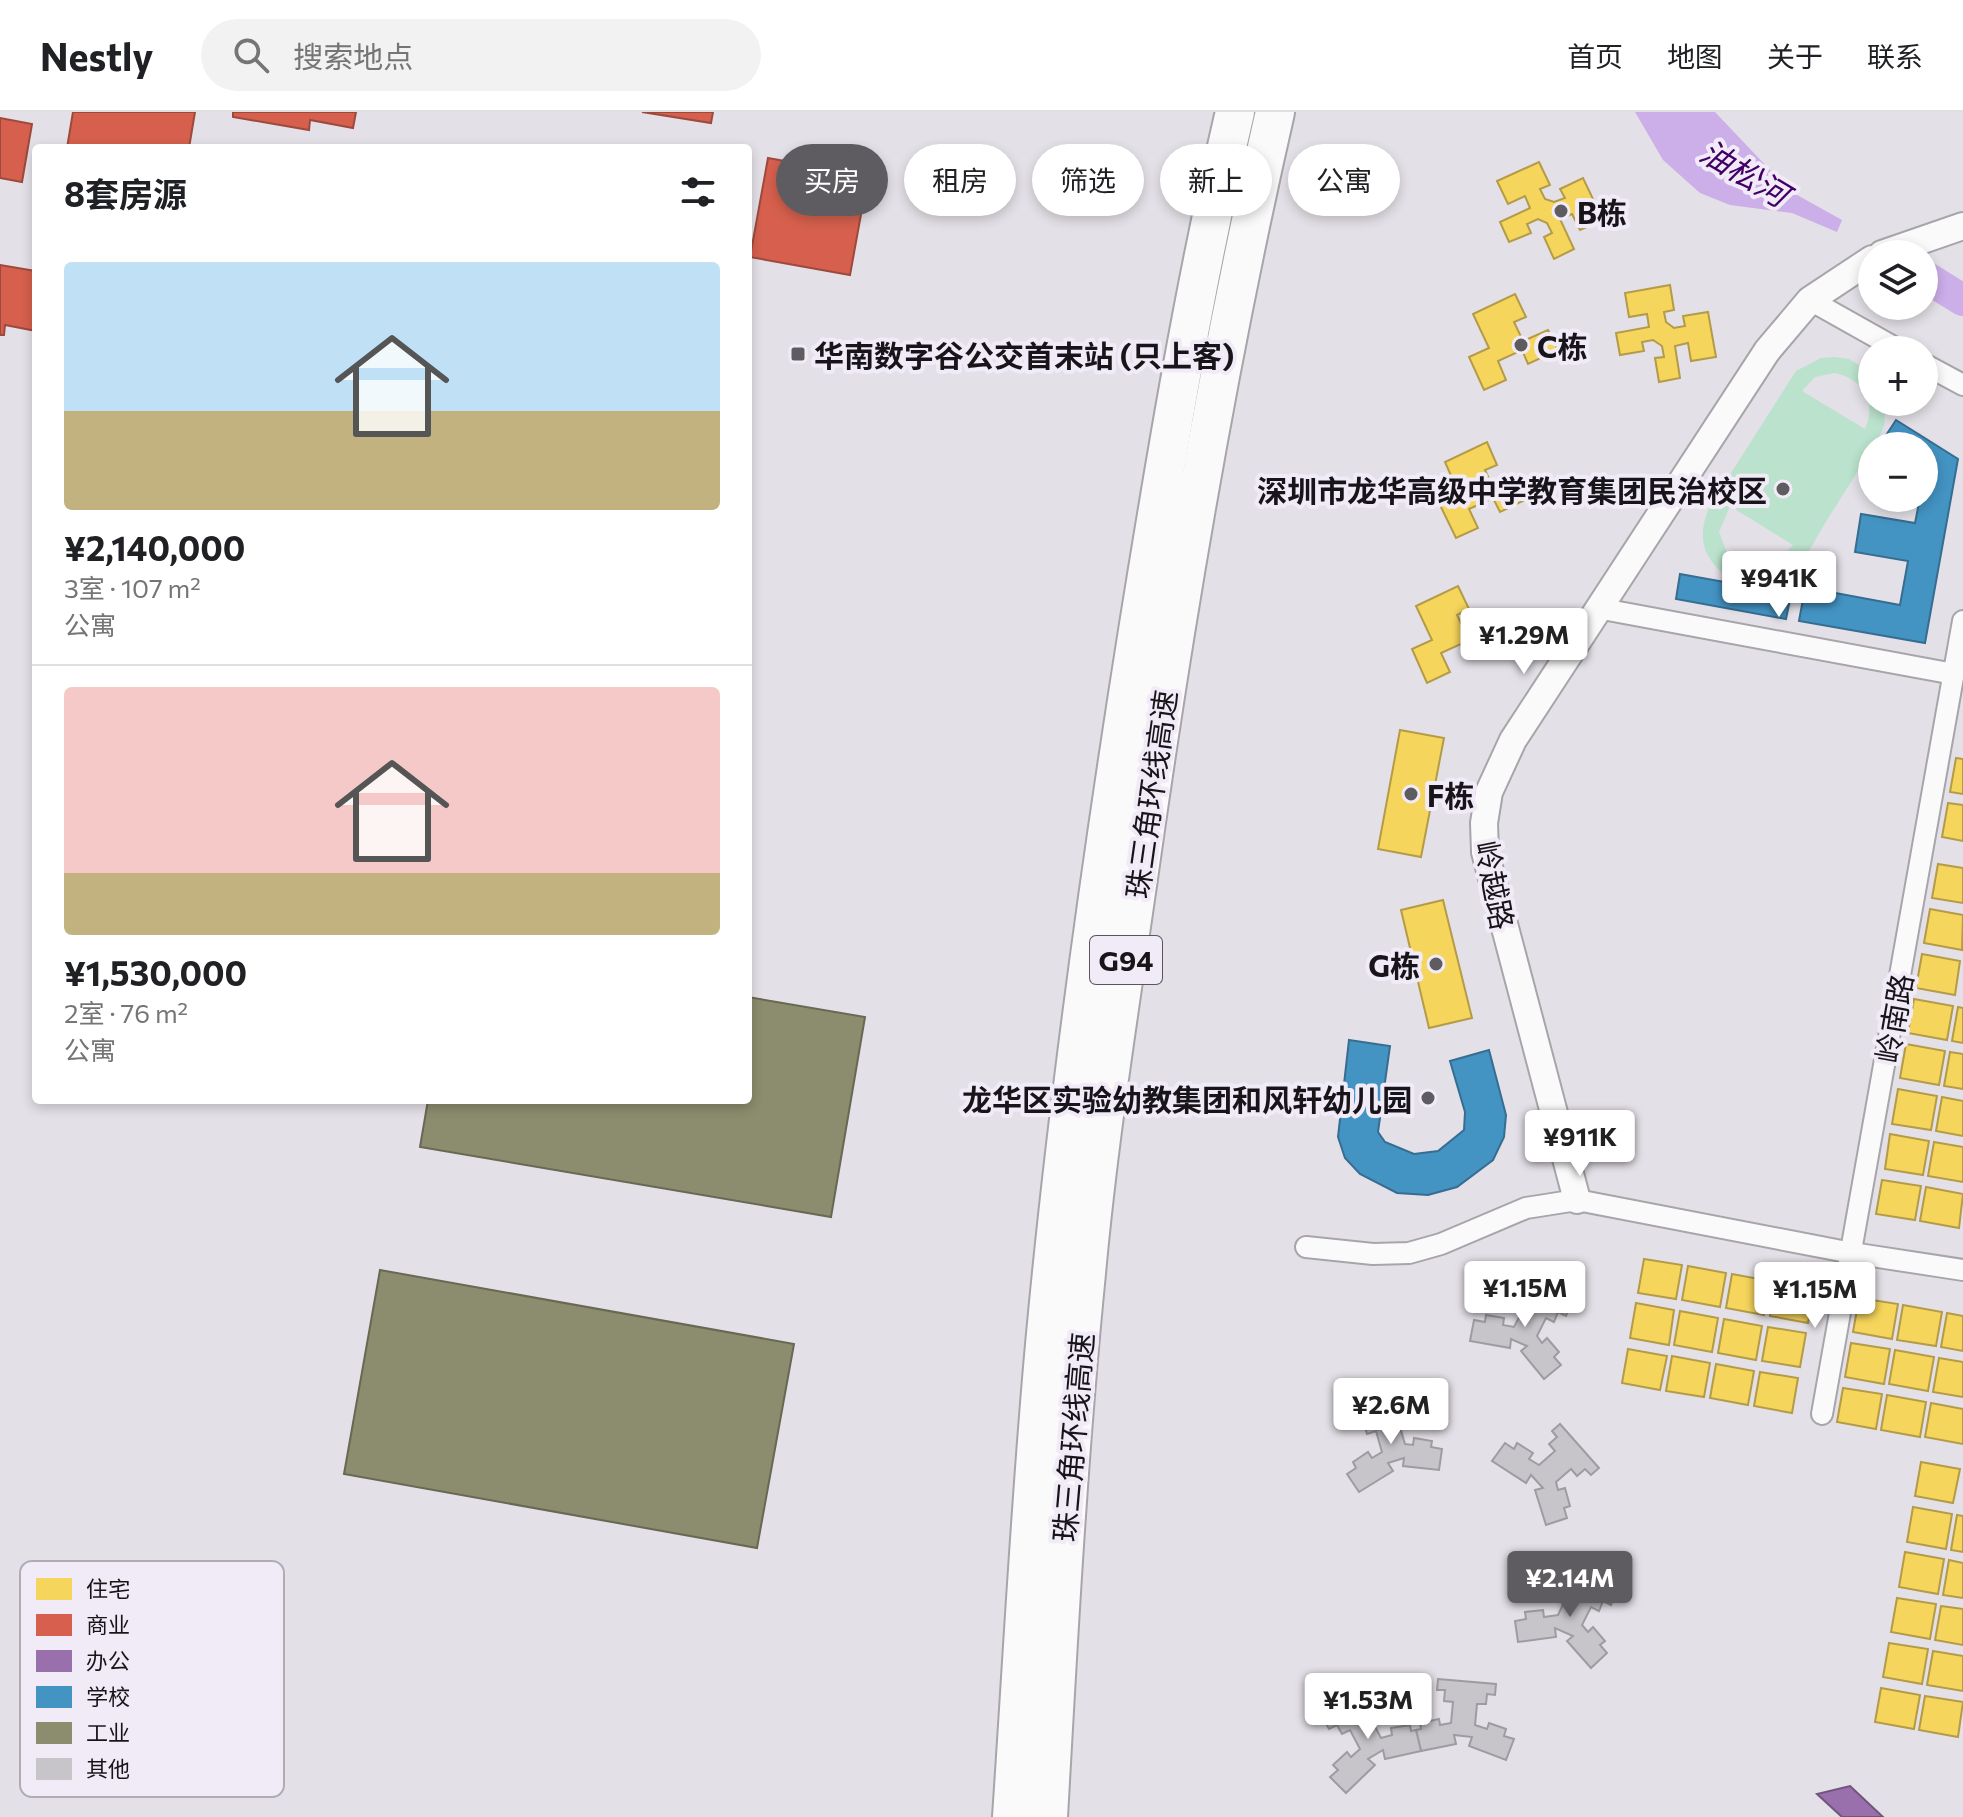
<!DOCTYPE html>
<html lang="zh">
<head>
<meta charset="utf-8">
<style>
  body { margin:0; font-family:Commissioner,"Noto Sans SC",sans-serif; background:#f2f2f2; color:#202124; height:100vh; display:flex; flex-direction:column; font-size:30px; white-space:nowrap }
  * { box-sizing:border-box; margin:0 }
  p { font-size:26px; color:#757577 }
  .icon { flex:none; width:44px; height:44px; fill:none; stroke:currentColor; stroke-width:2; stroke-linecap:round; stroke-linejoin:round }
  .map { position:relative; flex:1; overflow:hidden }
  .drawer { position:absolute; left:32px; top:32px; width:720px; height:960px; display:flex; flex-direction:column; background:#fff; border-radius:8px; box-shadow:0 4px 12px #0003 }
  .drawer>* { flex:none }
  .top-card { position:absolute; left:776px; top:32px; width:760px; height:72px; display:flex; gap:16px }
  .fabs { position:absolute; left:1858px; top:128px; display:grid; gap:16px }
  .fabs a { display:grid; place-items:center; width:80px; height:80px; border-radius:50%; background:#fff; box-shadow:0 4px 12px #0003; font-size:40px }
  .price { position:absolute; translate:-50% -68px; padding:0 18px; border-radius:8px; background:#fff; color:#222; font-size:26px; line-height:52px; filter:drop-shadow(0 2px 4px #0008) }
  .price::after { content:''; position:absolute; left:50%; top:48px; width:24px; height:18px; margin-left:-12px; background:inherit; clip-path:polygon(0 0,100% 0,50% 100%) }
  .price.current { background:#5f5c61; color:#fff }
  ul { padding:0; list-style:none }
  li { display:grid; align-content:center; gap:16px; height:424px; padding:0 32px }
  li+li { border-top:2px solid #e0e0e0 }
  li span { display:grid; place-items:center; height:248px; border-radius:8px; color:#555 }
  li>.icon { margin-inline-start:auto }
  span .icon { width:144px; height:144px; fill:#fffc; stroke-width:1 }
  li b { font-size:34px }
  h2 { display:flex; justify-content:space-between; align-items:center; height:96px; padding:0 32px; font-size:34px }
  .pill { padding:0 28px; border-radius:36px; background:#fff; box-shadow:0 4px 12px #0003; font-size:28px; line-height:72px }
  .pill.current { background:#5f5c61; color:#fff }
  header { display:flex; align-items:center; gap:48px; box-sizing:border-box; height:112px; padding:0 40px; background:#fff; border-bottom:2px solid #e0e0e0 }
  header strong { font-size:38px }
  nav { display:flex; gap:44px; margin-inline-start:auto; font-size:28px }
  .search { width:560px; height:72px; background:#f2f2f2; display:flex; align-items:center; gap:20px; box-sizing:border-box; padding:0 28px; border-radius:44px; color:#757577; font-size:30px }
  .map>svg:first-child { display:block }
  .green { fill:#bae2cc; fill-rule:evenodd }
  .water { fill:#ccaee9 }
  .homes { fill:#f6d55c; stroke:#b39b48; stroke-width:2 }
  .shops { fill:#d6604d; stroke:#9d4a3d; stroke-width:2 }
  .offices { fill:#9970ab; stroke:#72557f; stroke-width:2 }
  .schools { fill:#4393c3; stroke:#366d90; stroke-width:2 }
  .industry { fill:#8c8c6e; stroke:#696854; stroke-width:2 }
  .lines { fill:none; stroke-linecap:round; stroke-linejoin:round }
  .river { stroke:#ccaee9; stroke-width:32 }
  .building { fill:#c8c5ca; stroke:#9f9ca1; stroke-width:2 }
  .minor-casing { stroke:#a8a5aa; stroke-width:24 }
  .tertiary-casing { stroke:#a8a5aa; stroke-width:30 }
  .motorway-casing { stroke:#a8a5aa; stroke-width:42 }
  .minor { stroke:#fbfafb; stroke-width:20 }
  .tertiary { stroke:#fbfafb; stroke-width:26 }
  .motorway { stroke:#fbfafb; stroke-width:38 }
  .poi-dot { fill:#5f5c61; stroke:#f1ebf8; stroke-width:3 }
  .labels { text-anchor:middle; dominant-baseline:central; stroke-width:8; stroke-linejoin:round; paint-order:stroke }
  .shield { fill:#f1ebf8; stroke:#58555c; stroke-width:2 }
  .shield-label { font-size:28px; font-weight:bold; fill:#171519 }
  .poi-label { font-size:30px; font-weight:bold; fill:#171519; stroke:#f1ebf8; text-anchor:start }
  .street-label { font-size:30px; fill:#171519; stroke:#f1ebf8 }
  .water-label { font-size:32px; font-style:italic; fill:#420066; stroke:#f1ebf8 }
  .key { fill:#f1ebf8; stroke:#b0abb5; stroke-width:2 }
  .key-label { font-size:22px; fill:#171519 }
</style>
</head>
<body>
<header>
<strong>Nestly</strong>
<div class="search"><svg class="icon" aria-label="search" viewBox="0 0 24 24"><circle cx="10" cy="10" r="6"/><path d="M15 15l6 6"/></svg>搜索地点</div>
<nav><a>首页</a><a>地图</a><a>关于</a><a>联系</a></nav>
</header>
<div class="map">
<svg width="1963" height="1705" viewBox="0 0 1963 1705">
  <rect width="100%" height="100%" fill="#e4e0e7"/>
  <path class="green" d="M1835,245L1849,247L1872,262V290H1886L1884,314L1879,325C1862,353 1842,384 1824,413C1815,428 1806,447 1794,459C1770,482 1732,477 1713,451C1699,434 1701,413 1710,394L1796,259L1821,246ZM1834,261C1863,266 1877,290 1865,317L1802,279L1815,265ZM1730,394L1793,433L1774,454L1755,458L1729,446L1719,420Z"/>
  <polygon class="water" points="1635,0 1715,0 1790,79 1842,108 1837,120 1792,101 1730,93 1700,81 1663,48"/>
  <g class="homes">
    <polygon points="1539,50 1550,73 1540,77 1545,87 1554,90 1565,86 1560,77 1583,66 1603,108 1580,118 1572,102 1560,107 1574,137 1554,147 1544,125 1552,121 1547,111 1538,107 1527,112 1531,121 1509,130 1500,110 1530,96 1525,84 1508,92 1497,69"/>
    <polygon points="1670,173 1674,198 1664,200 1666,210 1674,216 1685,214 1683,204 1708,200 1716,245 1691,249 1688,231 1675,234 1680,266 1659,270 1655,246 1664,245 1662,234 1653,228 1642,230 1644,239 1620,243 1616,221 1649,215 1647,202 1629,205 1625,181"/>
    <polygon points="1515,182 1526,205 1514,210 1523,229 1548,218 1558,238 1528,252 1522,238 1498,249 1506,268 1484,278 1469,245 1489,236 1473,202"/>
    <polygon points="1487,330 1497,353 1485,358 1494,378 1519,366 1529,386 1500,400 1493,386 1469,397 1478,416 1456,426 1440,393 1460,384 1445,350"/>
    <polygon points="1458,474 1469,497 1457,503 1466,522 1491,510 1501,530 1471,544 1465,530 1441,541 1450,560 1427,571 1412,537 1432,528 1416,494"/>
    <polygon points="1400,618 1444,626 1421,745 1378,737"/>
    <polygon points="1956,646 1963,647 1963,682 1950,680"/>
    <polygon points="1948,691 1963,693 1963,729 1942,725"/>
    <polygon points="1938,752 1963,756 1963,791 1932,786"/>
    <polygon points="1443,788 1472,906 1429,916 1401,798"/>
    <polygon points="1930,797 1963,803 1962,838 1924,831"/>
    <polygon points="1922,842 1960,849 1955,883 1916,876"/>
    <polygon points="1914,887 1953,894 1947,928 1908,921"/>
    <polygon points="1958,895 1963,896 1963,931 1952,929"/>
    <polygon points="1906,932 1945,939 1939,973 1900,966"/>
    <polygon points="1950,940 1963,942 1963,977 1944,974"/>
    <polygon points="1898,977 1937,984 1931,1018 1892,1012"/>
    <polygon points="1942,985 1963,989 1963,1024 1936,1019"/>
    <polygon points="1890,1022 1929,1029 1923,1063 1885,1057"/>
    <polygon points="1934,1030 1963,1035 1963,1070 1928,1064"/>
    <polygon points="1882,1068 1921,1074 1915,1108 1876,1102"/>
    <polygon points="1926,1075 1963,1082 1959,1116 1920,1109"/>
    <polygon points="1644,1147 1682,1153 1676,1187 1638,1181"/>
    <polygon points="1688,1154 1726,1161 1720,1195 1682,1188"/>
    <polygon points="1732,1162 1770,1169 1764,1203 1726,1196"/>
    <polygon points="1776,1170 1814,1176 1808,1211 1770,1204"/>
    <polygon points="1859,1186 1898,1192 1892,1227 1853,1220"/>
    <polygon points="1636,1191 1674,1198 1669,1233 1630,1226"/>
    <polygon points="1903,1193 1942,1200 1936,1234 1897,1228"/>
    <polygon points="1680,1199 1718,1206 1712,1240 1674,1233"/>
    <polygon points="1947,1201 1963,1204 1963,1239 1941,1235"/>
    <polygon points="1724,1207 1762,1214 1756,1248 1718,1241"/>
    <polygon points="1768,1215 1806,1221 1800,1255 1762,1249"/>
    <polygon points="1851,1231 1890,1237 1884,1272 1845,1265"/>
    <polygon points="1628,1237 1667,1244 1660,1278 1622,1271"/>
    <polygon points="1895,1238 1934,1245 1928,1279 1889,1272"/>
    <polygon points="1672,1244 1710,1251 1704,1285 1666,1279"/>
    <polygon points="1939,1246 1963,1250 1963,1285 1933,1280"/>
    <polygon points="1716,1252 1754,1259 1748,1293 1710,1286"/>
    <polygon points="1760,1260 1798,1266 1792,1301 1754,1294"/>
    <polygon points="1843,1276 1882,1282 1876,1317 1837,1310"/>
    <polygon points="1887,1283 1926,1290 1920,1325 1881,1318"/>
    <polygon points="1931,1291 1963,1297 1963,1332 1925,1325"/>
    <polygon points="1921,1350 1960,1357 1953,1391 1915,1384"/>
    <polygon points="1913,1395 1952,1402 1946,1437 1907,1430"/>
    <polygon points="1957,1403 1963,1404 1963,1440 1951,1438"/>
    <polygon points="1905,1440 1944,1447 1938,1482 1899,1475"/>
    <polygon points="1949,1448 1963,1451 1963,1486 1943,1483"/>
    <polygon points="1897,1486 1936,1492 1930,1527 1891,1520"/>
    <polygon points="1941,1494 1963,1497 1963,1533 1935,1528"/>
    <polygon points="1889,1531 1928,1537 1922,1572 1883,1565"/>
    <polygon points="1933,1539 1963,1544 1963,1579 1927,1573"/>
    <polygon points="1881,1576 1920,1583 1914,1617 1875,1610"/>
    <polygon points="1925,1584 1963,1590 1958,1625 1919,1618"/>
  </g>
  <g class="shops">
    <polygon points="73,0 195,0 189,36 67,36"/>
    <polygon points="233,0 356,0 353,16 310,8 309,18 233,5"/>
    <polygon points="642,0 713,0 711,11"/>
    <polygon points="0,6 32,12 22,70 0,66"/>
    <polygon points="768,46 868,64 850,163 750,145"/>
    <polygon points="0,153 36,159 36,219 5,213 4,223 0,223"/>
  </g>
  <polygon class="offices" points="1850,1674 1883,1705 1842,1705 1817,1682"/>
  <g class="schools">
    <polygon points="1896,308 1958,347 1925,531 1799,509 1810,449 1835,454 1830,480 1900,493 1908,449 1855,440 1861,402 1915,411 1920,386 1924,386 1924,334 1879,334"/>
    <polygon points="1680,462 1791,482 1786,507 1676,487"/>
    <polygon points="1349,928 1390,934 1378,1020 1385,1030 1414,1042 1438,1039 1464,1018 1465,1000 1450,949 1489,938 1506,1003 1504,1025 1493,1048 1457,1075 1428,1083 1397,1081 1360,1062 1345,1046 1338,1025"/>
  </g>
  <g class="industry">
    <polygon points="748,885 865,905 831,1105 420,1035 428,988 748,988"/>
    <polygon points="380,1158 794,1232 757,1436 344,1362"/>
  </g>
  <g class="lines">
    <polyline class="river" points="1924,164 1963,188"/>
  </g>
  <g class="building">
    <polygon points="1517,1169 1570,1195 1566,1204 1558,1200 1554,1210 1546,1206 1537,1224 1542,1231 1547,1226 1559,1240 1554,1245 1561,1253 1544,1267 1521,1239 1527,1234 1511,1227 1510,1236 1470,1229 1474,1208 1485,1210 1486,1203 1504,1206 1503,1213 1514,1215 1524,1196 1516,1192 1520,1182 1513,1179"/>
    <polygon points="1410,1287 1413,1298 1405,1300 1408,1310 1399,1312 1405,1332 1413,1333 1414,1326 1432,1329 1431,1335 1442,1337 1439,1358 1403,1354 1404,1346 1388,1351 1393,1359 1359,1380 1347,1362 1356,1356 1353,1350 1368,1340 1372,1346 1382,1340 1376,1319 1367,1322 1364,1312 1356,1314 1353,1304"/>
    <polygon points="1560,1312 1599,1356 1591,1363 1585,1357 1577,1364 1571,1357 1556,1370 1558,1378 1565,1376 1570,1394 1564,1396 1567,1406 1546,1413 1535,1378 1543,1376 1531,1363 1526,1371 1492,1349 1505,1331 1514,1337 1517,1331 1533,1341 1529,1347 1539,1353 1555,1339 1549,1332 1557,1325 1552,1319"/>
    <polygon points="1560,1458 1615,1483 1611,1493 1603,1489 1599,1499 1591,1495 1582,1513 1588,1520 1593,1515 1605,1529 1600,1533 1607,1541 1591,1556 1567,1529 1573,1524 1555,1516 1556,1525 1518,1530 1515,1509 1526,1507 1525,1500 1543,1498 1544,1505 1558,1503 1567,1484 1558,1480 1563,1471 1555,1467"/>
    <polygon points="1438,1567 1496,1572 1495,1583 1487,1582 1486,1592 1477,1592 1475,1613 1487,1617 1489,1611 1506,1617 1504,1624 1514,1627 1506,1648 1469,1634 1472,1625 1454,1623 1456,1632 1421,1639 1416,1618 1421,1617 1420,1611 1439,1607 1440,1613 1451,1611 1453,1590 1444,1589 1445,1578 1437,1578"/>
    <polygon points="1376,1580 1381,1589 1374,1593 1379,1602 1371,1607 1381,1626 1392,1623 1391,1616 1410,1613 1411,1619 1416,1618 1421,1639 1385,1647 1383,1638 1368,1647 1375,1653 1346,1681 1330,1665 1338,1658 1333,1653 1347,1640 1351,1645 1360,1637 1350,1618 1342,1622 1337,1613 1329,1617 1324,1608"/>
  </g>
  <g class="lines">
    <g class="minor-casing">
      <g id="minor">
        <polyline points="1810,188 1899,238"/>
        <polyline points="1924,252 1963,273"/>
        <polyline points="1597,496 1954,562"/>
        <polyline points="1306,1135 1373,1142 1409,1141 1441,1132 1526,1096 1577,1088 1852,1141 1963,1158"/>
        <polyline points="1822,1302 1963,509"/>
      </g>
    </g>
    <g class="tertiary-casing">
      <g id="tertiary">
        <polyline points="1882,142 1963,114"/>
        <polyline points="1577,1088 1485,740 1484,711 1489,680 1513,628 1767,239 1810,188 1872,147"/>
      </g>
    </g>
    <g class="motorway-casing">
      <g id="motorway">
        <path d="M1012,1705C1023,1544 1031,1382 1046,1222C1068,986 1101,752 1138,519C1166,345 1195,171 1235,0"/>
        <path d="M1048,1705C1058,1524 1068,1342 1086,1161C1098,1029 1119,898 1138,766C1174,510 1217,253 1275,0"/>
      </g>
    </g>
    <use href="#minor" class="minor"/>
    <use href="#tertiary" class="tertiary"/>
    <use href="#motorway" class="motorway"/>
  </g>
  <g class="poi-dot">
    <circle cx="1561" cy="99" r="8"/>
    <circle cx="1521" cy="233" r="8"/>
    <rect x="790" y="234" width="16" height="16" rx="4"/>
    <circle cx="1783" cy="377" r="8"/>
    <circle cx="1411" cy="682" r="8"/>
    <circle cx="1436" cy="852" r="8"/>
    <circle cx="1428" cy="986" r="8"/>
  </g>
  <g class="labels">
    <rect class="shield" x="1090" y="824" width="72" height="48" rx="6"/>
    <g class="shield-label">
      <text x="1126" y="848">G94</text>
    </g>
    <g class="poi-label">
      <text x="1577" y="99">B栋</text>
      <text x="1537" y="233">C栋</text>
      <text x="814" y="242">华南数字谷公交首末站 (只上客)</text>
      <text x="1767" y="377" text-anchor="end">深圳市龙华高级中学教育集团民治校区</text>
      <text x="1427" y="682">F栋</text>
      <text x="1420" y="852" text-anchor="end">G栋</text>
      <text x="1412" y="986" text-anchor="end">龙华区实验幼教集团和风轩幼儿园</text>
    </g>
    <g class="street-label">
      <text transform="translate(1150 682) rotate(-82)">珠三角环线高速</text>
      <text transform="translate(1496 773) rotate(79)">岭越路</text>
      <text transform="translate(1893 906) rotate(-80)">岭南路</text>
      <text transform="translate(1072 1325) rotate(-85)">珠三角环线高速</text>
    </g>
    <g class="water-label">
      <text transform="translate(1745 60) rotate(31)">油松河</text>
    </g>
  </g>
  <rect x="20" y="1449" width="264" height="236" rx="12" class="key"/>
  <rect x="36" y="1466" width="36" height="22" fill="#f6d55c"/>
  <rect x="36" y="1502" width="36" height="22" fill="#d6604d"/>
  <rect x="36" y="1538" width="36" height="22" fill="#9970ab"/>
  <rect x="36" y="1574" width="36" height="22" fill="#4393c3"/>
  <rect x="36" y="1610" width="36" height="22" fill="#8c8c6e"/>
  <rect x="36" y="1646" width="36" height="22" fill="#c8c5ca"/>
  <g class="key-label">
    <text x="86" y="1485">住宅</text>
    <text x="86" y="1521">商业</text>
    <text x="86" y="1557">办公</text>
    <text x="86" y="1593">学校</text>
    <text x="86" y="1629">工业</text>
    <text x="86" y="1665">其他</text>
  </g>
</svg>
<div class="fabs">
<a><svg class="icon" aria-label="layers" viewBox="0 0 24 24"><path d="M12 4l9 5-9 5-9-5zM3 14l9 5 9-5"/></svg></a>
<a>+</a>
<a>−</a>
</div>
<b class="price" style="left:1779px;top:507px">¥941K</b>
<b class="price" style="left:1524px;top:564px">¥1.29M</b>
<b class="price" style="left:1580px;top:1066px">¥911K</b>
<b class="price" style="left:1525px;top:1217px">¥1.15M</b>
<b class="price" style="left:1815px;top:1218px">¥1.15M</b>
<b class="price" style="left:1391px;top:1334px">¥2.6M</b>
<b class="price current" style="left:1570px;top:1507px">¥2.14M</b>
<b class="price" style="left:1368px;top:1629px">¥1.53M</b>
<div class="top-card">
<a class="pill current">买房</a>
<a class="pill">租房</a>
<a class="pill">筛选</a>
<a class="pill">新上</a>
<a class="pill">公寓</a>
</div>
<section class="drawer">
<h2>8套房源<svg class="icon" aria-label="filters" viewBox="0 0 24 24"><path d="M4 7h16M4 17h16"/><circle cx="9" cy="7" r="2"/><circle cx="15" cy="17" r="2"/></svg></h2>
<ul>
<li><span style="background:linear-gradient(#bfe0f5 60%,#c2b280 0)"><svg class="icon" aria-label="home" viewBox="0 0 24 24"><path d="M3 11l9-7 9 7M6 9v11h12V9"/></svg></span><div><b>¥2,140,000</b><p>3室 · 107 m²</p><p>公寓</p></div></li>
<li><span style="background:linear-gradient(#f6c9c9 75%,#c2b280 0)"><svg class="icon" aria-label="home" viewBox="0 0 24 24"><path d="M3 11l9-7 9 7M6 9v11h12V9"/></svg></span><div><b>¥1,530,000</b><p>2室 · 76 m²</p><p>公寓</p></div></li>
</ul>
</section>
</div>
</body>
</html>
